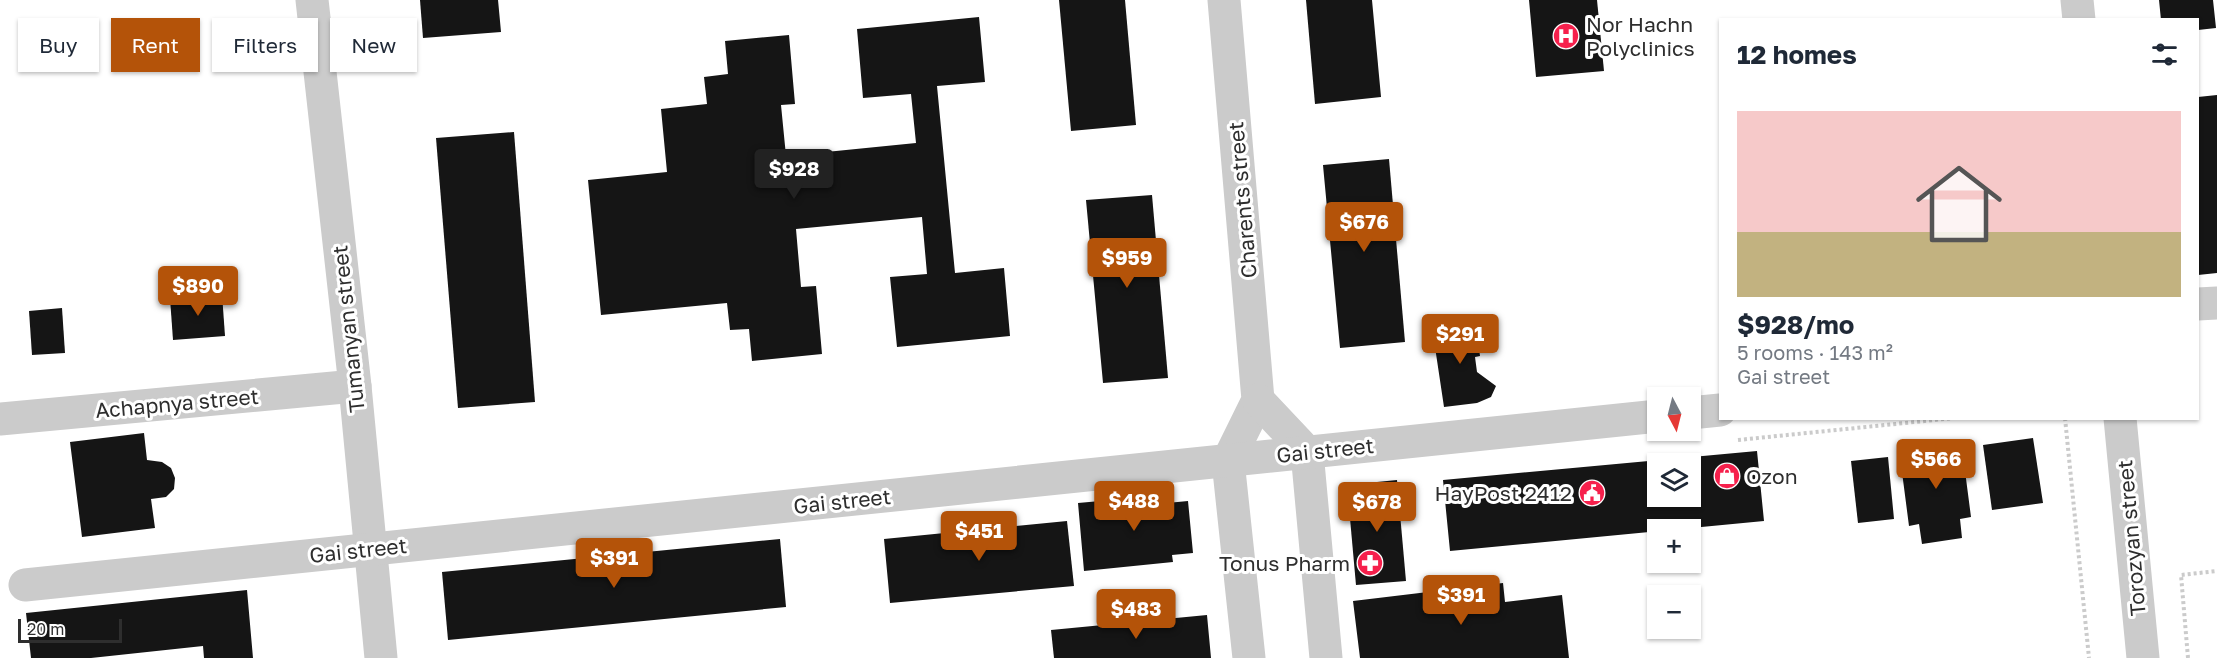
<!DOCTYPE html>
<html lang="en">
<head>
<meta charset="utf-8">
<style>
  body { margin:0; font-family:"Golos Text",sans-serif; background:#f6f6f7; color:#1f2937; height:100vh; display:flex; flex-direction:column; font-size:22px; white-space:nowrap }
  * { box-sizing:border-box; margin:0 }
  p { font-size:20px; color:#747a83 }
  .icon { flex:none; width:33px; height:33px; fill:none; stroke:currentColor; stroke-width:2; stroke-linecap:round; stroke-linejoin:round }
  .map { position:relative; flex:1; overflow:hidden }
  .side { position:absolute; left:1719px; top:18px; width:480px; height:402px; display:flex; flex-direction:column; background:#fff; border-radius:0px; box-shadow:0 2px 4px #0004 }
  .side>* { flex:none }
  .guide { position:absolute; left:18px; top:18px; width:570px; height:54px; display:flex; gap:12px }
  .needle { width:39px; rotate:173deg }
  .tools { position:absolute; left:1647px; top:387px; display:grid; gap:12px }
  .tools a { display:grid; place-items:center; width:54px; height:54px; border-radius:0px; background:#fff; box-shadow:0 2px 4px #0004; font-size:30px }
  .scale { position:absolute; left:18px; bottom:15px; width:104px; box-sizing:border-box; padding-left:6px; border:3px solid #2e2e2e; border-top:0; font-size:16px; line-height:21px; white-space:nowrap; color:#2e2e2e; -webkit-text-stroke:4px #fff; paint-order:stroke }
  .price { position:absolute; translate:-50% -51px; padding:0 14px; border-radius:6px; background:#b45309; color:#fff; font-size:20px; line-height:39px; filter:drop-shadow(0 2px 3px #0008) }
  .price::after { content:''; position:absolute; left:50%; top:36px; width:18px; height:14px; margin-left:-9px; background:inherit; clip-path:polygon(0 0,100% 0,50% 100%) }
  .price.on { background:#222; color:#fff }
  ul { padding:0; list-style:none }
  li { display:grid; align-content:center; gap:12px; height:318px; padding:0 18px }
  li+li { border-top:2px solid #e0e1e3 }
  li span { display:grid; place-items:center; height:186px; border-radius:0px; color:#555 }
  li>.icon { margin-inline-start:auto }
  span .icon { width:108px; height:108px; fill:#fffc; stroke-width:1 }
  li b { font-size:26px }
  h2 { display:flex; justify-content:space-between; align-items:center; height:72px; padding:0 18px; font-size:26px }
  .pill { padding:0 21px; border-radius:0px; background:#fff; box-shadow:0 2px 4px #0004; font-size:21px; line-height:54px }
  .pill.on { background:#b45309; color:#fff }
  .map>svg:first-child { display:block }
  .building { fill:#151515; fill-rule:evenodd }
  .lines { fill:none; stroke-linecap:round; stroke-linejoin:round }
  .path { stroke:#cbcbcb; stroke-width:4; stroke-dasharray:3 3; stroke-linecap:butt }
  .minor { stroke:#cbcbcb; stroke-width:33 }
  .labels { text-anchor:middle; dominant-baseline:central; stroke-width:6; stroke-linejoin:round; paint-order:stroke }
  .poi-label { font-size:21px; fill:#2e2e2e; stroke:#fff; text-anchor:start }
  .street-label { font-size:21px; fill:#2e2e2e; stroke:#fff }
</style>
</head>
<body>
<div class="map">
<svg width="2217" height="658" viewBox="0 0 2217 658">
  <rect width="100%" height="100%" fill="#fff"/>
  <g class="building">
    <polygon points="420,0 498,0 501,32 423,38"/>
    <polygon points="1059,0 1125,0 1136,125 1071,131"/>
    <polygon points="1306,0 1372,0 1381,97 1315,104"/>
    <polygon points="1529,0 1597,0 1604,71 1536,77"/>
    <polygon points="2159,0 2213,0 2216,28 2198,30 2198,20 2161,20"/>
    <polygon points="979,17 985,82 937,86 955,273 1004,268 1010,336 897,347 890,277 927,274 922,217 796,229 801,287 816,286 822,354 752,361 749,329 730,330 727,303 601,315 588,180 667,172 661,109 707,104 704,77 728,74 725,41 789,35 795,104 781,105 786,156 916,143 911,94 863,98 857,29"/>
    <polygon points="2217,95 2217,273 2198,275 2198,97"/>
    <polygon points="514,132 535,402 458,408 436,138"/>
    <polygon points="1389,159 1405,342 1340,348 1323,165"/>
    <polygon points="1152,195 1168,378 1103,383 1086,200"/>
    <polygon points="222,294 225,336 173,340 170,298"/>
    <polygon points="62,308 65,353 32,355 29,311"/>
    <polygon points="1475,320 1480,356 1475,357 1477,372 1496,386 1491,397 1477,403 1444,407 1432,327"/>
    <polygon points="144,433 147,460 162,462 171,468 175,478 174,489 166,497 151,499 155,528 82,537 70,442"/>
    <polygon points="2033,438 2043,503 1992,510 1983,445"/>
    <polygon points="1961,440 1971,517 1960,519 1962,538 1922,544 1919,524 1909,526 1899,449"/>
    <path d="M1757,451L1764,521L1450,551L1443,480ZM1658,464H1690V496H1658Z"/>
    <polygon points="1888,457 1894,519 1858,523 1851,461"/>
    <polygon points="1397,480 1406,581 1356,585 1347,485"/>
    <polygon points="1167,495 1167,503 1188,501 1193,553 1172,555 1173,562 1084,571 1078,503"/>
    <polygon points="1067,521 1074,586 890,603 884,539"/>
    <polygon points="780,539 786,607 448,640 442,572"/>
    <polygon points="1503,583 1505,602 1562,595 1569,658 1360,658 1353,601"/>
    <polygon points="247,590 253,658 204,658 203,646 91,658 31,658 26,613"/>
    <polygon points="1207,615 1211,658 1054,658 1051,630"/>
  </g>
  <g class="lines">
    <g class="path">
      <polyline points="2065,418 2089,658"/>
      <polyline points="1738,440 1954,418"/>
      <polyline points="2188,658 2181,575 2217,571"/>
    </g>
    <g class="minor">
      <polyline points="312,0 355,386 381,658"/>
      <polyline points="1224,0 1258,400 1228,461 1249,658"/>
      <polyline points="2077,0 2079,20"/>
      <polyline points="2198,304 2217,303"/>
      <polyline points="1258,400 1307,452 1326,658"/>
      <polyline points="1690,413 1720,410"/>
      <polyline points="2120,418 2143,658"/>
      <polyline points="0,419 355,386"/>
      <polyline points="25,585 1658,416"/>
    </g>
  </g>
  <defs>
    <g id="hospital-disc" transform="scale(1.35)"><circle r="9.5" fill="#f6204c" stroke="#fff"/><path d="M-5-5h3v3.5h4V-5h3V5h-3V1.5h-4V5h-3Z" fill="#fff"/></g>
    <g id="shop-disc" transform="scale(1.35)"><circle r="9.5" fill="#f6204c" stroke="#fff"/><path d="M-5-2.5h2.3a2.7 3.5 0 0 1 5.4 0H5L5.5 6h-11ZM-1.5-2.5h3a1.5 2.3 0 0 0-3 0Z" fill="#fff"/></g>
    <g id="civic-disc" transform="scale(1.35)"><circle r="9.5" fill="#f6204c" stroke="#fff"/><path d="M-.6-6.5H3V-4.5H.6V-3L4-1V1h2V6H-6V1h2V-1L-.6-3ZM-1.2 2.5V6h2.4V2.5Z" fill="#fff"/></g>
    <g id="pharmacy-disc" transform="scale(1.35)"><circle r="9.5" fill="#f6204c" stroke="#fff"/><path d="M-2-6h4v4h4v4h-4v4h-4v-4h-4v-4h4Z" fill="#fff"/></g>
  </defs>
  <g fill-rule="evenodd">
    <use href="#hospital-disc" x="1566" y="36"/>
    <use href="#shop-disc" x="1727" y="476"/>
    <use href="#civic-disc" x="1592" y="493"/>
    <use href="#pharmacy-disc" x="1370" y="563"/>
  </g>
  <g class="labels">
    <g class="poi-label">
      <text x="1586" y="24">Nor Hachn<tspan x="1586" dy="24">Polyclinics</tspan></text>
      <text x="1746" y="476">Ozon</text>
      <text x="1572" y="493" text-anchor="end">HayPost 2412</text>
      <text x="1350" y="563" text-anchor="end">Tonus Pharm</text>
    </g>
    <g class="street-label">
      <text transform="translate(1242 200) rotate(-95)">Charents street</text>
      <text transform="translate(348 329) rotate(-96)">Tumanyan street</text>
      <text transform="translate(177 403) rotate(-5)">Achapnya street</text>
      <text transform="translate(1325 450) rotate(-6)">Gai street</text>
      <text transform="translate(842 501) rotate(-6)">Gai street</text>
      <text transform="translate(2131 538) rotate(-95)">Torozyan street</text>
      <text transform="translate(358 550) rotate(-6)">Gai street</text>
    </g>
  </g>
</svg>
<div class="tools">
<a><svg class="needle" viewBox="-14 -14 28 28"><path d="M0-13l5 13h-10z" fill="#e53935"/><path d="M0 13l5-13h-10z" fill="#747a83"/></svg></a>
<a><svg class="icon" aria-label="layers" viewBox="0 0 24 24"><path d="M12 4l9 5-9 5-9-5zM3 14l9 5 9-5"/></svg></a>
<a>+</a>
<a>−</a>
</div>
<div class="scale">20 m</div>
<b class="price on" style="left:794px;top:200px">$928</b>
<b class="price" style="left:1364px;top:253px">$676</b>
<b class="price" style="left:1127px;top:289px">$959</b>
<b class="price" style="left:198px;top:317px">$890</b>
<b class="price" style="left:1460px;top:365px">$291</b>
<b class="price" style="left:1936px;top:490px">$566</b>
<b class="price" style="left:1134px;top:532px">$488</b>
<b class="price" style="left:1377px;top:533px">$678</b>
<b class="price" style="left:979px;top:562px">$451</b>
<b class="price" style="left:614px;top:589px">$391</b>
<b class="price" style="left:1461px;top:626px">$391</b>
<b class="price" style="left:1136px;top:640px">$483</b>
<div class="guide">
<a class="pill">Buy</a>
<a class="pill on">Rent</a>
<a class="pill">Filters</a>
<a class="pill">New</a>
</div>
<section class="side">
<h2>12 homes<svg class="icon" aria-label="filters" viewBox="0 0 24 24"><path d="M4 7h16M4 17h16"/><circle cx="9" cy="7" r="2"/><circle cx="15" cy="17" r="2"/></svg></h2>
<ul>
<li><span style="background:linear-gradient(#f6c9c9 65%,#c2b280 0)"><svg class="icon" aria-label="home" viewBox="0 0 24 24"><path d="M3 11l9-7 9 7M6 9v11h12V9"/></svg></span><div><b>$928/mo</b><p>5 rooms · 143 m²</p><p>Gai street</p></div></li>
</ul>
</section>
</div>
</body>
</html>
